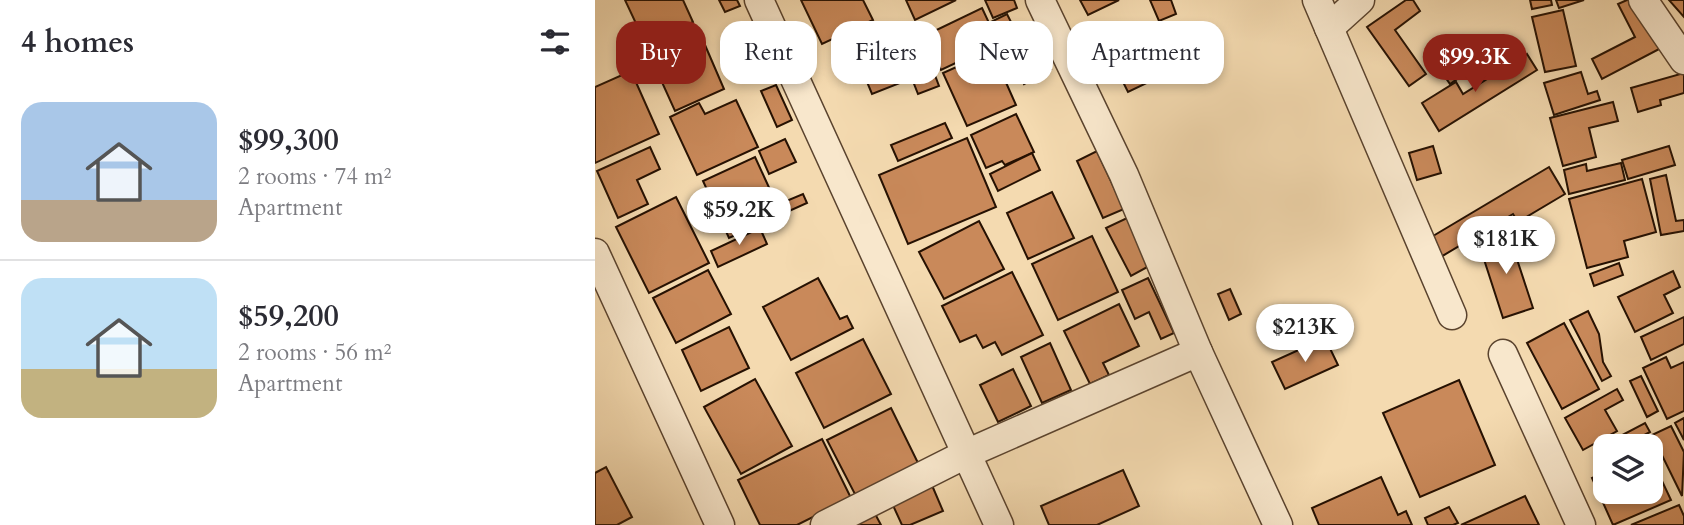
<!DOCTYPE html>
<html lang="en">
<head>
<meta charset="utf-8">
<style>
  body { margin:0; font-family:Cardo,serif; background:#f7f7f7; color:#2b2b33; height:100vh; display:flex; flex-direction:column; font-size:26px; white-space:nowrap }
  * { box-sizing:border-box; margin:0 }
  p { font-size:23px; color:#7c7c81 }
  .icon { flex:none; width:38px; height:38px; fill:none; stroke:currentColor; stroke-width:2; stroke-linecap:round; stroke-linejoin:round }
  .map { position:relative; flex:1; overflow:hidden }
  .details { display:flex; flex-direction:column; background:#fff; width:595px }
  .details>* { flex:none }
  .guide { position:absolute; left:21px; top:21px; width:665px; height:63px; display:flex; gap:14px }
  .tools { position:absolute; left:998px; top:434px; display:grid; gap:14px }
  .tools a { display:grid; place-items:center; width:70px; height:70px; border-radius:14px; background:#fff; box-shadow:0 4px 10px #0003; font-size:35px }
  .price { position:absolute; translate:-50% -60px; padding:0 16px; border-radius:24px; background:#fff; color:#222; font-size:23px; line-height:46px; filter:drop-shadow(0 2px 4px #0008) }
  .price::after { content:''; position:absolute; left:50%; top:42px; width:21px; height:16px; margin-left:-10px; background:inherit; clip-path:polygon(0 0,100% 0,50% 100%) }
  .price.selected { background:#8f2418; color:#fff }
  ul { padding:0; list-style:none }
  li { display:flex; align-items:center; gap:21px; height:175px; padding:0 21px }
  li+li { border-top:2px solid #e1e1e2 }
  li span { display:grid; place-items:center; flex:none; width:196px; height:140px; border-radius:21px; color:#555 }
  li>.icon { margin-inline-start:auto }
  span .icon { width:84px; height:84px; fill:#fffc; stroke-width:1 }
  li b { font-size:30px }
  h2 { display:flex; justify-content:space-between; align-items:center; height:84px; padding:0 21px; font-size:30px }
  .pill { padding:0 24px; border-radius:21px; background:#fff; box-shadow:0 4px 10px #0003; font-size:24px; line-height:63px }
  .pill.selected { background:#8f2418; color:#fff }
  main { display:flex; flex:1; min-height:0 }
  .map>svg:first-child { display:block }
  .building { fill:#c9895a; stroke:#261102; stroke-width:2 }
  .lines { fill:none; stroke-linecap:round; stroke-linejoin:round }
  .minor-casing { stroke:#5a432e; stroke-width:31 }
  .minor { stroke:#f8e7cc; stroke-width:28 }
</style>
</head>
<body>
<main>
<section class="details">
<h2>4 homes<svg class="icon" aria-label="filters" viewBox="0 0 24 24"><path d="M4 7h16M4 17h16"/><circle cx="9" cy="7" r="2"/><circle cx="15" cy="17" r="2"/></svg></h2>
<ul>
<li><span style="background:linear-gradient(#a9c7e8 70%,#b9a48a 0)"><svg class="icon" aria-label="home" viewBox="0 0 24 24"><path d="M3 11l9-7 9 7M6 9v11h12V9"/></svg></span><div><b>$99,300</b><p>2 rooms · 74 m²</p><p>Apartment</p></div></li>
<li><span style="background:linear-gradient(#bfe0f5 65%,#c2b280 0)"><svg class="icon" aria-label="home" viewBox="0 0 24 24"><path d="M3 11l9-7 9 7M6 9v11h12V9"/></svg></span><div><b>$59,200</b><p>2 rooms · 56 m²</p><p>Apartment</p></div></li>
</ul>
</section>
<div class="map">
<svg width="1089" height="525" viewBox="0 0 1089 525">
  <rect width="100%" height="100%" fill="#f4dab0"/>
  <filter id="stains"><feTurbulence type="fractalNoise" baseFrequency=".00286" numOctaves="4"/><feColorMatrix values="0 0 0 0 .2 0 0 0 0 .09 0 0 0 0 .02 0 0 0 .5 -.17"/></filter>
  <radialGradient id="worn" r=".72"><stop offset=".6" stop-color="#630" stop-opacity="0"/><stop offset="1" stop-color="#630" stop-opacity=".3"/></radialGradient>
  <g class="building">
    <polygon points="30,0 88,0 98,22 77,32 79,35 52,47"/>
    <polygon points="124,0 142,0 145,6 130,12"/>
    <polygon points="206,0 268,0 278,20 227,44"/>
    <polygon points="311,0 361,0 320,20"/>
    <polygon points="390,0 419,0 422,8 398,18"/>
    <polygon points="485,0 524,0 493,15"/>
    <polygon points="555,0 576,0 581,14 564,21"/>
    <polygon points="811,0 818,0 825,11 800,30 831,74 814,86 772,27"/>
    <polygon points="935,0 956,0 957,5 937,9"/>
    <polygon points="961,0 989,0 964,8"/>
    <polygon points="1032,0 1044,0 1068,47 1007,79 997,59 1040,37 1023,4"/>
    <polygon points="1074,0 1089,0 1089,17"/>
    <polygon points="387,8 394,23 412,14 422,34 346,70 329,36"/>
    <polygon points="968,10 981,66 950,72 937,17"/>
    <polygon points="562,24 583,68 533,92 516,58 531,51 540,68 561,58 548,32"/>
    <polygon points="436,30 456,69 429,84 409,44"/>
    <polygon points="879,39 892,58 855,84 842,65"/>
    <polygon points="110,45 129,89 80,111 56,58 74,50 78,59"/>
    <polygon points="397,51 421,105 372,126 348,73"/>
    <polygon points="298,52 310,81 277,94 265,65"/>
    <polygon points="932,54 942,70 844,131 827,103 861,82 868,94"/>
    <polygon points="333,57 344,86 323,94 312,66"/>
    <polygon points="36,71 64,134 0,163 0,87"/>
    <polygon points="986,72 993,94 1002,91 1005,100 959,115 949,83"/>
    <polygon points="1089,73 1089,93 1065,100 1066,105 1043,112 1036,88"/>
    <polygon points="181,85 197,120 182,127 166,91"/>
    <polygon points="141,100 163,147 102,175 75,117 104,103 110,114"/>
    <polygon points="1018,102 1023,121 994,128 1001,157 968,166 955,118"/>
    <polygon points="421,114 439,152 410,165 407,161 391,168 376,135"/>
    <polygon points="350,123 357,138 303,161 296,145"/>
    <polygon points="372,138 401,207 313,244 284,175"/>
    <polygon points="190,139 201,162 174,174 164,151"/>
    <polygon points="838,146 846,173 822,180 814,153"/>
    <polygon points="1074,146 1080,165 1033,179 1027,160"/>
    <polygon points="55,147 65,169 42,180 53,204 23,218 2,171"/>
    <polygon points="502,151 529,209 508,218 482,161"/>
    <polygon points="437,153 445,170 403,191 395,174"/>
    <polygon points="160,157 182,205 208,194 212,203 134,238 108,181"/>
    <polygon points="1026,163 1030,180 974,194 969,170 991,164 992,171"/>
    <polygon points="954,167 970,194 923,222 918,214 844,258 833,239"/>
    <polygon points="1071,175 1081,221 1089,220 1089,231 1066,235 1055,179"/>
    <polygon points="1047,179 1061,232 1029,241 1033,257 992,268 974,199"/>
    <polygon points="457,192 479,238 433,259 412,213"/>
    <polygon points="81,197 114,263 54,293 21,227"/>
    <polygon points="532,218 556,265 536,276 511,228"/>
    <polygon points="384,221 409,269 349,299 324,252"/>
    <polygon points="165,228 172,244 123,267 116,251"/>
    <polygon points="914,235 938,308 908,318 884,244"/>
    <polygon points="497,236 523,292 463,320 437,264"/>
    <polygon points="1024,263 1028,275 999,286 995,274"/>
    <polygon points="113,270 136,314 81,343 58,298"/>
    <polygon points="1078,271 1085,287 1069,295 1078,313 1040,332 1023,297"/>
    <polygon points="417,272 448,335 407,355 400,342 388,348 381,335 365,342 347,306"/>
    <polygon points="223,278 245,319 252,316 258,328 196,360 168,307"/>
    <polygon points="553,278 579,333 566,339 554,312 540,319 527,290"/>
    <polygon points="635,289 646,314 634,320 623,294"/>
    <polygon points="524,304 544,346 508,363 514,375 495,384 469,331"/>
    <polygon points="993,311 1004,334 1008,362 1016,376 1007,381 975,320"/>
    <polygon points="1089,317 1089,344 1056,360 1046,337"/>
    <polygon points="969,323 1004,389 967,409 932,343"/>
    <polygon points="134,327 154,368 106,391 87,350"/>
    <polygon points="730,338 743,365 690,389 677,362"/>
    <polygon points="268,339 296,394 229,428 201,373"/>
    <polygon points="455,343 476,390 447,403 426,357"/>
    <polygon points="1071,357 1076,368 1089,362 1089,411 1072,419 1048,368"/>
    <polygon points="418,369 436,406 403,422 385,385"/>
    <polygon points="1046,376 1063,411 1052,417 1035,381"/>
    <polygon points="160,379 197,446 146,474 109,407"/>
    <polygon points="864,380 900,465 825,497 788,413"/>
    <polygon points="1022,389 1028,400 1010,410 1022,431 988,450 970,418"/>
    <polygon points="296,408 326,469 263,500 232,440"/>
    <polygon points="1089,418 1089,440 1080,423"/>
    <polygon points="1050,423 1055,432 1029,446 1016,446 1014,442"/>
    <polygon points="1076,426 1089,452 1087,496 1057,435"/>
    <polygon points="227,439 256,498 202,525 165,525 143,480"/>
    <polygon points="11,467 37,517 22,525 0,525 0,473"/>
    <polygon points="528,470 544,506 502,525 454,525 446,506"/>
    <polygon points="1010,472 1010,492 1055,492 1055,472 1060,483 1067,481 1076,500 1018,525 997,478"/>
    <polygon points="786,477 803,515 811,511 817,525 724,525 717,508"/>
    <polygon points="336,483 348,511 315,525 307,525 296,501"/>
    <polygon points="930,496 944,525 866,525"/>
    <polygon points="1084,505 1089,516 1089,525 1036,525"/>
    <polygon points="854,507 863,523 858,525 833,525 830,518"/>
    <polygon points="278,510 286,525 251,525"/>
  </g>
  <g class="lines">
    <g class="minor-casing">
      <g id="minor">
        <polyline points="164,0 404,525"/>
        <polyline points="445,0 529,175 603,352 683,525"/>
        <polyline points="722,0 734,28 765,0"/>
        <polyline points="1048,0 1089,60"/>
        <polyline points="734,28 857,315"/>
        <polyline points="0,253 125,525"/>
        <polyline points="908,354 986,525"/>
        <polyline points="230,525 371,454 603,352"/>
      </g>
    </g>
    <use href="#minor" class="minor"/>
  </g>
  <rect width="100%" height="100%" filter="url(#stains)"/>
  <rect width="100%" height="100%" fill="url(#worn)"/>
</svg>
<div class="tools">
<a><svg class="icon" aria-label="layers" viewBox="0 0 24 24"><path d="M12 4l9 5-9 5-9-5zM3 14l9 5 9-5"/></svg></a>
</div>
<b class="price selected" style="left:880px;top:94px">$99.3K</b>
<b class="price" style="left:144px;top:247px">$59.2K</b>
<b class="price" style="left:911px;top:276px">$181K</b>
<b class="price" style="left:710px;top:364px">$213K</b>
<div class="guide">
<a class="pill selected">Buy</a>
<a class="pill">Rent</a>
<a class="pill">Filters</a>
<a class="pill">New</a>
<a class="pill">Apartment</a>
</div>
</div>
</main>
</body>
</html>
